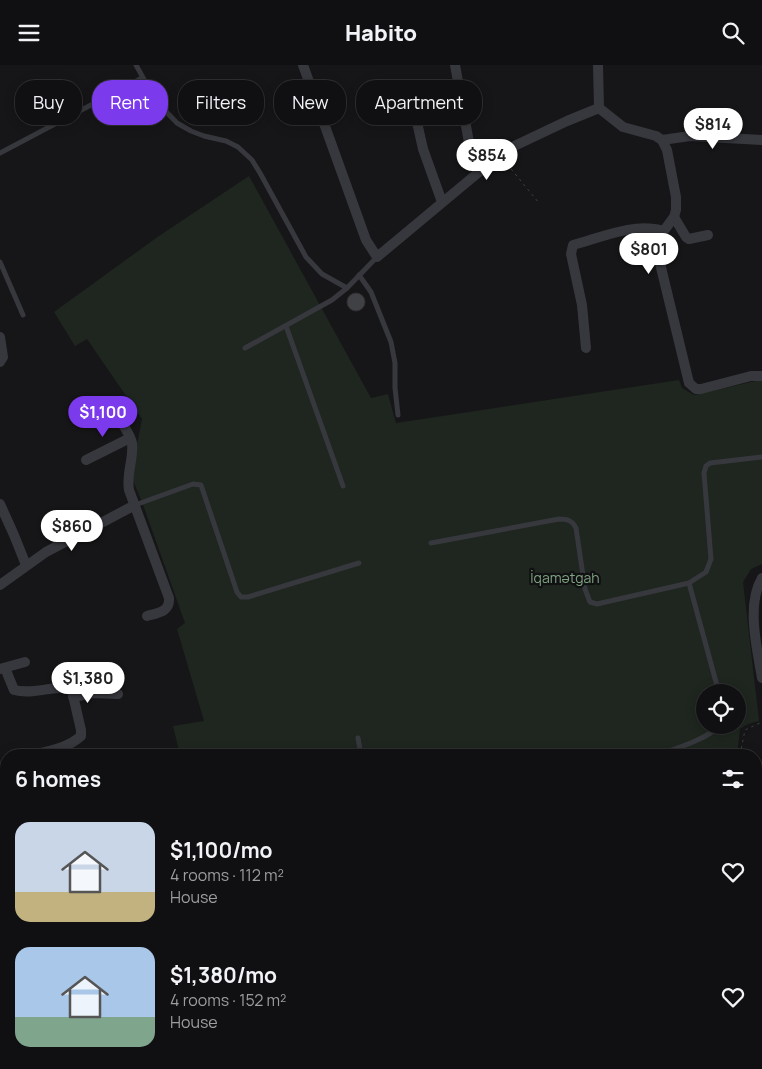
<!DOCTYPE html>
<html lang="en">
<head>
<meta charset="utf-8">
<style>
  body { margin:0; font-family:Manrope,sans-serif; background:#1e1e20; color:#f1f3f6; height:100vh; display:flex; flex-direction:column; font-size:19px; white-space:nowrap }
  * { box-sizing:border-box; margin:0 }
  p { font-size:16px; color:#9c9d9f }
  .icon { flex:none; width:28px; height:28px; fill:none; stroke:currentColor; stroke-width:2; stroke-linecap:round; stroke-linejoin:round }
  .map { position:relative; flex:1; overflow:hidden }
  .drawer { position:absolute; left:0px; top:684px; width:762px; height:321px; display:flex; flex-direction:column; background:#101012; border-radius:20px 20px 0 0; box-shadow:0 2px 12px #0003,0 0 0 1px #303032 }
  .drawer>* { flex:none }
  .banner { position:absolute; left:15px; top:15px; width:500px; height:45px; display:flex; gap:10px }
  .fabs { position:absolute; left:696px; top:619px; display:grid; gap:10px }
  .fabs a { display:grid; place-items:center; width:50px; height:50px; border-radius:50%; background:#101012; box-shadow:0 2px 12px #0003,0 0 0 1px #303032; font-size:25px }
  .price { position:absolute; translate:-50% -42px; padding:0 11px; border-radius:18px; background:#fff; color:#222; font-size:16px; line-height:32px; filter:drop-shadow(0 1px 2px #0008) }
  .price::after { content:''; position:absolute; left:50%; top:30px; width:15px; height:11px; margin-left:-8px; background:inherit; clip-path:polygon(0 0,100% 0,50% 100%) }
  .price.on { background:#7c3aed; color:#fff }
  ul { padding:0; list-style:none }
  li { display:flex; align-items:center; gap:15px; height:125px; padding:0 15px }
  li span { display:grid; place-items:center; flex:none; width:140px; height:100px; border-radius:15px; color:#555 }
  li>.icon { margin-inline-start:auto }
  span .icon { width:60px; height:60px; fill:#fffc; stroke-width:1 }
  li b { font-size:21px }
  h2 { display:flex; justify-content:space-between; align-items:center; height:60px; padding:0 15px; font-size:21px }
  .pill { padding:0 18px; border-radius:20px; background:#101012; box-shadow:0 2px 12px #0003,0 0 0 1px #303032; font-size:18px; line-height:45px }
  .pill.on { background:#7c3aed; color:#fff }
  header { display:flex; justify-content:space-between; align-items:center; height:65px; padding:0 15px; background:#101012; font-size:22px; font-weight:800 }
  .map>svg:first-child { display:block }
  .built { fill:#222225 }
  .green { fill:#1e261f; fill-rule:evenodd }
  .building { fill:#404145; stroke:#303034 }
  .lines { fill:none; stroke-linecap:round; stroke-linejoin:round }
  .path { stroke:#3d3f44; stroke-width:1; stroke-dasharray:2.5 4; stroke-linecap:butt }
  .lane { stroke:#37383d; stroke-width:5 }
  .street { stroke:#37383d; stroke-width:10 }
  .labels { text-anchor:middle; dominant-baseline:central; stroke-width:4.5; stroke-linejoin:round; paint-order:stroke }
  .park-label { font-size:14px; fill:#7fa381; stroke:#111113 }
</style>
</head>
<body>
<header><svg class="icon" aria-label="menu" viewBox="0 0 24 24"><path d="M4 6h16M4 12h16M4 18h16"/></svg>Habito<svg class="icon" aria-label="search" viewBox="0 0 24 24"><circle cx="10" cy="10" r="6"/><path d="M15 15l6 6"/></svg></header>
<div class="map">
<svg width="762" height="1004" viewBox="0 0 762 1004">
  <rect width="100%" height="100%" fill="#161618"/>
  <polygon class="built" points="0,882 6,896 6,999 46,999 47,1004 0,1004"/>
  <path class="green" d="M249,111L371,333L388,329L396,358L679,315L682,323L694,330L760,315L762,316V499L751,504L743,517L759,656L748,659L740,664L737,690H180L173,661L204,656L177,564L185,558L142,437L131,411L142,354L87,274L75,281L54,247L156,173ZM705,628H738V660H705Z"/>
  <circle class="building" cx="356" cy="237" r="9"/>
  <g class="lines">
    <g class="path">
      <polyline points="507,99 539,138"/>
      <polyline points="740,690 745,665 762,657"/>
    </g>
    <g class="lane">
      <polyline points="136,0 156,36 177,58 191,66 204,71 226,76 238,82 252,95 260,108 306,192 322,209 347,223"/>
      <polyline points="0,88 142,13"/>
      <polyline points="0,197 23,250"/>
      <polyline points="359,210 371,227 391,277 395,298 395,323 398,350"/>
      <polyline points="286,261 343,421"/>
      <polyline points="245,283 332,235 347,223 377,192"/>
      <polyline points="135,440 193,419 201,420 237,527 241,532 248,532 359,498"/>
      <path d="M431,478L559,454C567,454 572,455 576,463L585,524L590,537L597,539L689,518"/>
      <polyline points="719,628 689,518 706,507 711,494 704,408 706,401 710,398 762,392"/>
      <polyline points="358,673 361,690"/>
      <path d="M657,690C675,684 708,674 720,660"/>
    </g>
    <g class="street">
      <polyline points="303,0 366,175 377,192 479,107 510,83 567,56 599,43"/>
      <polyline points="455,0 470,83 479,107"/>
      <polyline points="598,0 599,43"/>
      <polyline points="599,43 623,62 656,71 662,75 667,85 676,132 676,145 674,152 660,171 658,190 689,318 696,324 701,324 751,311 762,311"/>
      <polyline points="414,44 423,84 442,137"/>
      <polyline points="662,75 690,71 762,75"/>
      <polyline points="674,152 686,172 689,174 708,170"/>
      <polyline points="0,272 3,292 0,297"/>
      <path d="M586,283L582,240L571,189L573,180C600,173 634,157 663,166"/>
      <path d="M110,340C116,350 130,367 132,378C134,393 126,409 129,425L169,533C170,547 158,548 147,551"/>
      <polyline points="86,395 130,373"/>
      <polyline points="0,439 14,470 26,500"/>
      <path d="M762,513C746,540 757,583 762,613"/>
      <polyline points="0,520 46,487 135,440"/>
      <path d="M5,603L14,625C32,630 51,621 69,623L72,626L81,665V671C68,683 49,686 32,690"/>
      <polyline points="0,604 25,597"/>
      <polyline points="73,632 93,628 118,629"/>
      <polyline points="756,784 762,782"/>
      <polyline points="0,867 6,882"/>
      <polyline points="409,999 410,1004"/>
      <polyline points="525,999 527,1004"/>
      <polyline points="662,999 665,1004"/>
      <polyline points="160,1004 208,1004"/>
    </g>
  </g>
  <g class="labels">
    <g class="park-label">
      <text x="565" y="512">İqamətgah</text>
    </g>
  </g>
</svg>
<div class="fabs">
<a><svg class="icon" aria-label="locate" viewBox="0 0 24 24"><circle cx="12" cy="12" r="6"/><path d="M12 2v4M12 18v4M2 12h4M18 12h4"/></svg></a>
</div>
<b class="price" style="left:713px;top:85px">$814</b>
<b class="price" style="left:487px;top:116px">$854</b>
<b class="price" style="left:649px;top:210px">$801</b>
<b class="price on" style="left:103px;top:373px">$1,100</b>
<b class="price" style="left:72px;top:487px">$860</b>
<b class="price" style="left:88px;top:639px">$1,380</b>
<div class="banner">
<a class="pill">Buy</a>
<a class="pill on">Rent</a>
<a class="pill">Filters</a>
<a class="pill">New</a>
<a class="pill">Apartment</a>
</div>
<section class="drawer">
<h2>6 homes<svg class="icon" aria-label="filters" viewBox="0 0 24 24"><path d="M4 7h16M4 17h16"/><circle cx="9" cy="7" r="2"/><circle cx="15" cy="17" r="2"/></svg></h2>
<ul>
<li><span style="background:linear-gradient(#c9d6e8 70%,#c2b280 0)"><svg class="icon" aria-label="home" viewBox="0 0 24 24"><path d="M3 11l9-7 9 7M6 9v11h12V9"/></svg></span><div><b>$1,100/mo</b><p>4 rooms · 112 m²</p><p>House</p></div><svg class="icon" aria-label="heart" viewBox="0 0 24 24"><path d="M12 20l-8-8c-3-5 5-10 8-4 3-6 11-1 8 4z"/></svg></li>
<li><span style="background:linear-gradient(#a9c7e8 70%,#7fa58c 0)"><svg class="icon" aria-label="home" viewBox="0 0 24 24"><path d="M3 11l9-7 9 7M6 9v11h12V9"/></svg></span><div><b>$1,380/mo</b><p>4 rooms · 152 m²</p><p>House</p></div><svg class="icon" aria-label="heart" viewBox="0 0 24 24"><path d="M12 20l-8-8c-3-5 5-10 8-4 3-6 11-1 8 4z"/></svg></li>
</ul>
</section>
</div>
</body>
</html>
